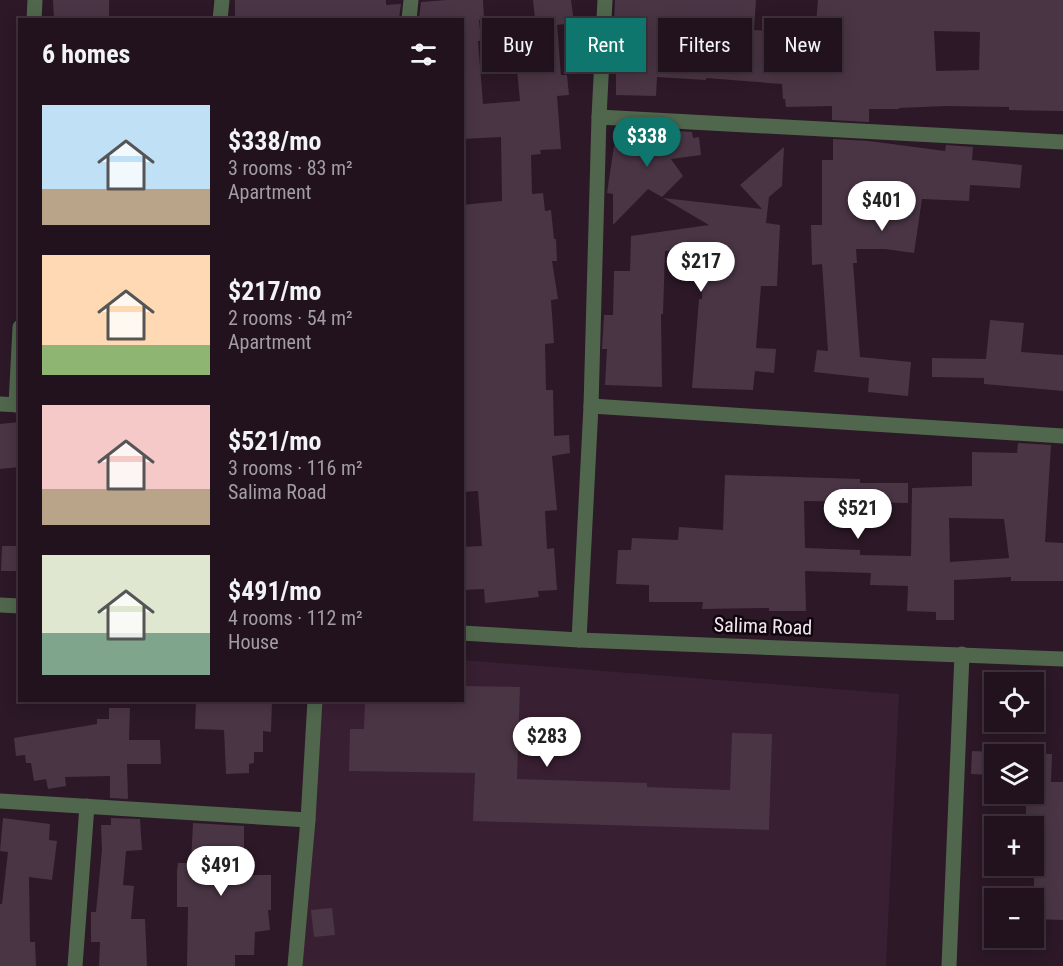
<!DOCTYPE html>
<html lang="en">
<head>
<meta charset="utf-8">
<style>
  body { margin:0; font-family:"Roboto Condensed",sans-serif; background:#2d202a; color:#f1f3f6; height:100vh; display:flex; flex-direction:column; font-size:22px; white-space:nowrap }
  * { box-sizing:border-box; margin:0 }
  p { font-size:20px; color:#a29ea4 }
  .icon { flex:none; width:33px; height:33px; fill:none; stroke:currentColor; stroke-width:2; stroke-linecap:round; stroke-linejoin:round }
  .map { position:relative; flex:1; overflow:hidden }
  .details { position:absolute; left:18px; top:18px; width:446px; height:684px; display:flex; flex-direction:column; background:#21121d; border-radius:0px; box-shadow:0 3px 15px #0003,0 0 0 2px #3e323b }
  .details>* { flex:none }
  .top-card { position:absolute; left:482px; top:18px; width:490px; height:54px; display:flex; gap:12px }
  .buttons { position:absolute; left:984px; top:672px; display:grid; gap:12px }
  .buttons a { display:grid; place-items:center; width:60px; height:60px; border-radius:0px; background:#21121d; box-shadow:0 3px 15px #0003,0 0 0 2px #3e323b; font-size:30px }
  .price { position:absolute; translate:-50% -51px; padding:0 14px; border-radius:21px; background:#fff; color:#222; font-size:20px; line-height:39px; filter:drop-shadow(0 2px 3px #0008) }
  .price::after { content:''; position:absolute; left:50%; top:36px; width:18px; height:14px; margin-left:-9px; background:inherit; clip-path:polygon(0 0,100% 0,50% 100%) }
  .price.active { background:#0f766e; color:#fff }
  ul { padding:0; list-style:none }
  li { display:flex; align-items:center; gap:18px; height:150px; padding:0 24px }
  li span { display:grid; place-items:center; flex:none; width:168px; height:120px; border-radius:0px; color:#555 }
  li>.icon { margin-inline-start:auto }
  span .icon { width:72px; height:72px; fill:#fffc; stroke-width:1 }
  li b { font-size:26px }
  h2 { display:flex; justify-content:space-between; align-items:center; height:72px; padding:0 24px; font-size:26px }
  .tag { padding:0 21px; border-radius:0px; background:#21121d; box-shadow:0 3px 15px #0003,0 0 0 2px #3e323b; font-size:21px; line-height:54px }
  .tag.active { background:#0f766e; color:#fff }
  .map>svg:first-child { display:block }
  .built { fill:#381f32 }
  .building { fill:#4a3545; fill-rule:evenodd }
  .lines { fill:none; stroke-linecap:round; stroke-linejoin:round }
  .street { stroke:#50674d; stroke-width:15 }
  .labels { text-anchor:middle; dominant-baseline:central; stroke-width:5; stroke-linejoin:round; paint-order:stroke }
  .street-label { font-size:20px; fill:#f3e5ef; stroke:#0f070d }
</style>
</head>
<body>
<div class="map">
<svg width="1063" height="966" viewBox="0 0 1063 966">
  <rect width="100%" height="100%" fill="#2c1827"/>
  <polygon class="built" points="462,660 899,694 886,966 299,966 322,701 462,700"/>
  <g class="building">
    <polygon points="53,0 109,0 109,20 54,20"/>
    <polygon points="235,0 386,0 386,5 401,4 399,19 235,20"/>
    <polygon points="447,0 483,0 484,19 479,20 481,41 478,41 483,104 520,101 516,59 539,57 533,0 571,0 574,23 557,25 561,75 567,75 569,95 557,96 561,149 540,150 541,154 531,155 532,194 543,193 545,211 551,210 554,239 556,239 557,261 552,261 558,299 551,300 554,343 545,344 546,390 553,390 554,436 569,435 570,453 552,456 557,510 545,511 547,549 554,548 557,590 538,591 539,597 485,603 484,589 462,590 462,547 482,546 478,491 462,492 462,205 502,201 501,137 462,139 462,20 419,19 421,2"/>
    <path d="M615,0H756L754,30L815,35L818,0H1063V111L1009,110V107L946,106L899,108V109H869V122L832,120V106L786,107L785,99H783L782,84L706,78V80L657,77L656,96L616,95V72L612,71ZM934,31L980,32L979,70L936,71Z"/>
    <polygon points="637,131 652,148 679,131 692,132 693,138 699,137 701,155 671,159 683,176 662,197 648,189 613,225 613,194 607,193 614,146"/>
    <polygon points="833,139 869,141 945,151 946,145 973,147 972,160 1022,165 1020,188 970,185 969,201 922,199 914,253 885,249 856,249 857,263 853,263 860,357 911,362 908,396 868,392 869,378 814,372 817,350 828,351 822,264 812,265 811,225 822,225 822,160 833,160"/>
    <polygon points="784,147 782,186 769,197 766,223 780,225 777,286 761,286 756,348 776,349 774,373 755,371 753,390 692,388 699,299 702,299 704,247 665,251 663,314 661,314 662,387 605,385 607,349 602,349 604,315 613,315 614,271 630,271 631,236 709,225 663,198 762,209 740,185"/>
    <polygon points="990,320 1024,323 1021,352 1063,355 1063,391 984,384 984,378 932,377 932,358 986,359"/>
    <polygon points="20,422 20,467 0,469 0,424"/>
    <path d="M1018,443L1051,445L1045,542L1063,543V581H1011V577L954,580V620H936V612L907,611L908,586L870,585L871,573L805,571L806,611H769V608L702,609L703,602H649V585L616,584L618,550H631L632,538L678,540L679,527L723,530L725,475L860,479V483H908V503L804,501L805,548L860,550V555L911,556L912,488L972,486V452L1017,453ZM949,518L1004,519L1009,558L950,562Z"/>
    <polygon points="2,546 20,546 20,571 1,571"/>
    <polygon points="462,686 520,687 517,779 647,783 647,787 730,790 732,733 772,734 769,830 473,821 475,773 349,771 350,729 364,729 365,700 462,700"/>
    <polygon points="196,700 272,700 271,732 263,731 263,752 254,752 254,763 249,764 249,773 226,774 224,730 195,729"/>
    <polygon points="109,708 130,708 129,740 160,740 161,764 127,764 128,799 110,798 110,776 65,777 66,786 48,789 46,779 34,781 31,763 26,763 25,755 16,756 14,738 97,724 97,719 109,719"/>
    <polygon points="972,751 994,752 994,775 971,774"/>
    <polygon points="1034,754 1052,754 1051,782 1063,782 1063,920 1034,919 1034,826 1026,826 1026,794 1034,794"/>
    <polygon points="3,818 50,824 49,840 57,841 52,880 29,877 30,942 35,942 36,966 0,966 0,904 2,904 8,852 0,851"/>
    <polygon points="111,818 140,819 142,850 126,851 123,885 134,886 131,919 145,919 147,966 99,966 100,942 91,942 91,912 96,912 102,850 101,825 111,825"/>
    <polygon points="193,823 244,826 244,869 252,869 252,875 271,875 271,910 268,910 270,930 255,932 254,955 235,955 235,966 187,966 188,907 177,907 177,872 178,863 191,863"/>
    <polygon points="332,908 335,935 314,937 311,910"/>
  </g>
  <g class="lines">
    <g class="street">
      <polyline points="34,20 35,0"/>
      <polyline points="220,20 222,0"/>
      <polyline points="409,20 411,0"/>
      <polyline points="599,117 1063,142"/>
      <polyline points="0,404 20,405"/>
      <polyline points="16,405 20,327"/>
      <polyline points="591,406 1063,436"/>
      <polyline points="0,605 20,606"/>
      <polyline points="462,633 579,640 1063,659"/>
      <polyline points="579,640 591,406 599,117 605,0"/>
      <polyline points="0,801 308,820"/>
      <polyline points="75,966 87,806"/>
      <polyline points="295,966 308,820 315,700"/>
      <polyline points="949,966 962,654"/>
    </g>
  </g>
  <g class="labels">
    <g class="street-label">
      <text transform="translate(763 626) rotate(2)">Salima Road</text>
    </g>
  </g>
</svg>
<div class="buttons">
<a><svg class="icon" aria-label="locate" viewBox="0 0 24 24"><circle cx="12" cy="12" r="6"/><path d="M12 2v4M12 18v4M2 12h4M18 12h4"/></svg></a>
<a><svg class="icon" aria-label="layers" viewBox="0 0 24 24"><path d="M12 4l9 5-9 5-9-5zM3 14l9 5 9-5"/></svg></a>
<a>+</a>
<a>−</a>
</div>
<b class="price active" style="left:647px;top:168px">$338</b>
<b class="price" style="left:882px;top:232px">$401</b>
<b class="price" style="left:701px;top:293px">$217</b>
<b class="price" style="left:858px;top:540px">$521</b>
<b class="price" style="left:547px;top:768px">$283</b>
<b class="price" style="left:221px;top:897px">$491</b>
<div class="top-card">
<a class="tag">Buy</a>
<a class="tag active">Rent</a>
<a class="tag">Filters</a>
<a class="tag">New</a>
</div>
<section class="details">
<h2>6 homes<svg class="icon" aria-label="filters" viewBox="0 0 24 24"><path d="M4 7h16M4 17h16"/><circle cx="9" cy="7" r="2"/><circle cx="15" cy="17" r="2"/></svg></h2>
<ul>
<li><span style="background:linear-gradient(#bfe0f5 70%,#b9a48a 0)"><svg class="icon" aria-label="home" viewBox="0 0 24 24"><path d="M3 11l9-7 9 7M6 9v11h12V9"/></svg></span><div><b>$338/mo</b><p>3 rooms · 83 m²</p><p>Apartment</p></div></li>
<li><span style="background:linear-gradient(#ffd9b3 75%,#8fb573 0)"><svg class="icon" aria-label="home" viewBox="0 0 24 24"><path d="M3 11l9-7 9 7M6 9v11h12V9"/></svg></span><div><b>$217/mo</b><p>2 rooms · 54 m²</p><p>Apartment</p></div></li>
<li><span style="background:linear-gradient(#f6c9c9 70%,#b9a48a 0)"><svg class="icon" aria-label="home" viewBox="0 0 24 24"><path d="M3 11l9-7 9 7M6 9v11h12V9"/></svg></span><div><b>$521/mo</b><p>3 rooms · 116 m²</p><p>Salima Road</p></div></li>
<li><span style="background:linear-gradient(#dfe7d0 65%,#7fa58c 0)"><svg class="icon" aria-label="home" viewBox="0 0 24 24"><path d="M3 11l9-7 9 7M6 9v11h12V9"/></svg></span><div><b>$491/mo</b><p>4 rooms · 112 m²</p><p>House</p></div></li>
</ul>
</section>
</div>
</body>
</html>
